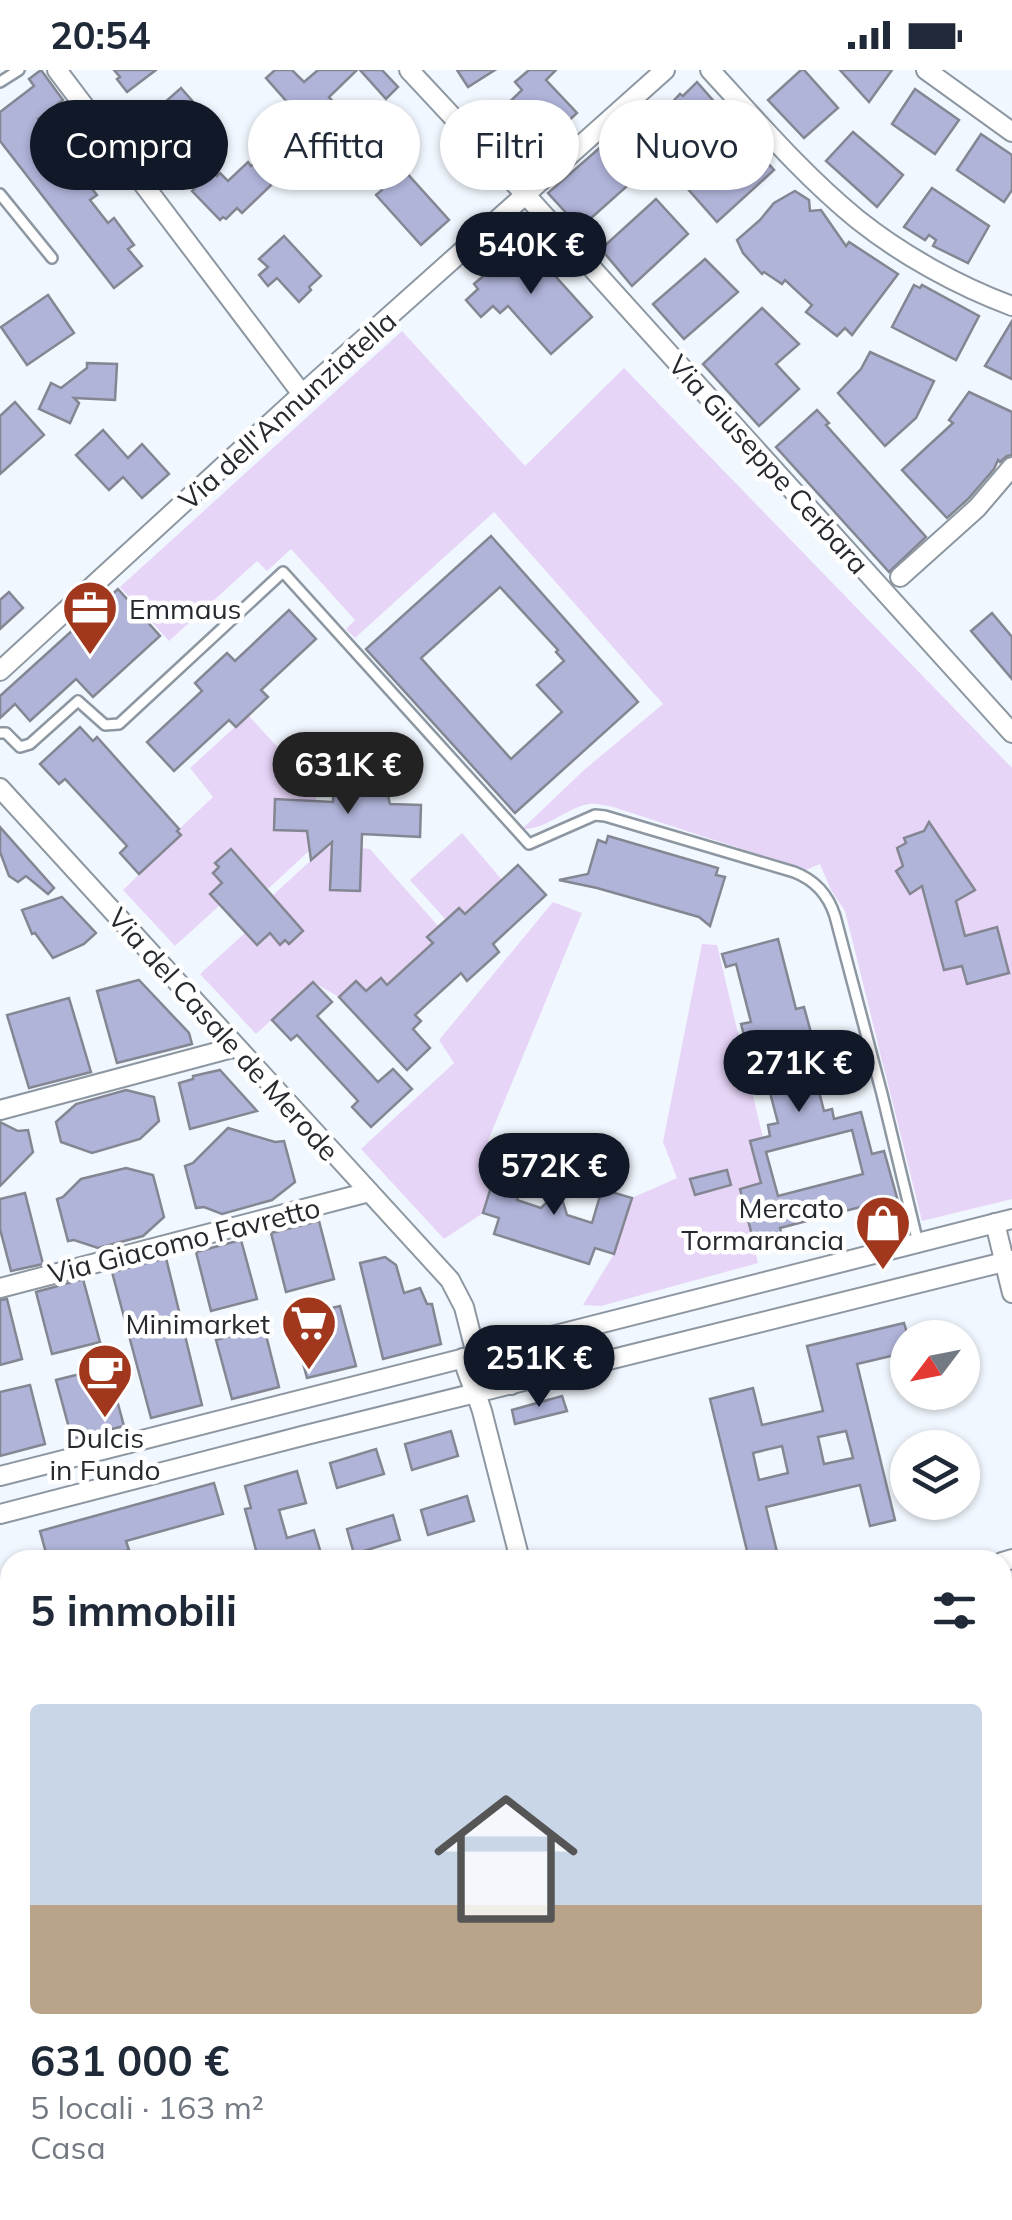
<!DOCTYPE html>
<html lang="it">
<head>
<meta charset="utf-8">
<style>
  body { margin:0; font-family:Mulish,sans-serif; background:#f2f2f3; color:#1f2937; height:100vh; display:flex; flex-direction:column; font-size:38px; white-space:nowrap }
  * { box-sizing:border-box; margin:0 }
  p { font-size:32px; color:#747a83 }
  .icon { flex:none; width:55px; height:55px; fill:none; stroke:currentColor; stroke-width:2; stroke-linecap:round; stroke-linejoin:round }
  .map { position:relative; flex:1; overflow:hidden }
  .sheet { position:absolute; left:0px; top:1480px; width:1012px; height:670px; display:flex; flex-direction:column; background:#fff; border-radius:30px 30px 0 0; box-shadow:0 2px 8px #0004 }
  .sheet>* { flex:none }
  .banner { position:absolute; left:30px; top:30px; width:952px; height:90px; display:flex; gap:20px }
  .needle { width:65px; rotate:238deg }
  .buttons { position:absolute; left:890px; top:1250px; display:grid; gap:20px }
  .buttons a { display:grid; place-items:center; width:90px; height:90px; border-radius:50%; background:#fff; box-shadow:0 2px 8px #0004; font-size:50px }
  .price { position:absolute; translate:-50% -85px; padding:0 22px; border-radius:35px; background:#111827; color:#fff; font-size:32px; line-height:65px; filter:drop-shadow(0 2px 5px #0008) }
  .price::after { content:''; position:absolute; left:50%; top:60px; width:30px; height:22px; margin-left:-15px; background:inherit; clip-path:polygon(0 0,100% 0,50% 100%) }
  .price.selected { background:#222; color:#fff }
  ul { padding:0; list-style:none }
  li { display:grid; align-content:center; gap:20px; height:530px; padding:0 30px }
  li span { display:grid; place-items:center; height:310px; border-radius:10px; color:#555 }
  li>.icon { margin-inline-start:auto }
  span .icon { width:180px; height:180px; fill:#fffc; stroke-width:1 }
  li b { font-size:42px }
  h2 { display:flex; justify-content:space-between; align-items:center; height:120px; padding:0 30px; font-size:42px }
  .chip { padding:0 35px; border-radius:45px; background:#fff; box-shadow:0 2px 8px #0004; font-size:35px; line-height:90px }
  .chip.selected { background:#111827; color:#fff }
  .status { display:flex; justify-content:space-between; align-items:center; height:70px; padding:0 50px; background:#fff; direction:ltr }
  .status svg { height:28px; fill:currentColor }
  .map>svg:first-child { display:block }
  .green { fill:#e7d5f8 }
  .building { fill:#b0b4d9; stroke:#848692; stroke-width:2.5; fill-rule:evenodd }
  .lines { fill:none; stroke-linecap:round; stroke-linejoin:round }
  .service-casing { stroke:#8d97a1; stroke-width:14 }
  .minor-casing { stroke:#8d97a1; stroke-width:22 }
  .tertiary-casing { stroke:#8d97a1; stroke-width:25 }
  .secondary-casing { stroke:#8d97a1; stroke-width:30 }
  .service { stroke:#fff; stroke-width:9 }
  .minor { stroke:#fff; stroke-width:18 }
  .tertiary { stroke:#fff; stroke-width:20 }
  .secondary { stroke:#fff; stroke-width:25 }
  .labels { text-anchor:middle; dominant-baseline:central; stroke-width:9; stroke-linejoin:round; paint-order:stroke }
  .street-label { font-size:28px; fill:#262a2e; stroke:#fff }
  .poi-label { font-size:28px; fill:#262a2e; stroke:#fff; text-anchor:end }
</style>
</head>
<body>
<div class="status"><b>20:54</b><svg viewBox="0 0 49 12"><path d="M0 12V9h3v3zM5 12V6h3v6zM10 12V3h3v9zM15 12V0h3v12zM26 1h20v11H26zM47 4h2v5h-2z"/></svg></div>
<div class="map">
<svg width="1012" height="2150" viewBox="0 0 1012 2150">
  <rect width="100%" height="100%" fill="#f1f7fe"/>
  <g class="green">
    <path d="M402,261L525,396L624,298L1012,698V1129L922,1151L845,841L831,820L820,794L806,800L613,737C606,736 597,733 589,734C565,738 547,760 522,759L584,700L663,634L494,442L355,568L346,559L355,550L291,479L267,501L257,491L169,571L120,517Z"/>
    <polygon points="248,645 317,720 316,731 275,729 315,761 308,771 311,779 268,819 230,779 216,792 219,797 213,803 222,813 220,835 175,876 123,820 180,765 177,761 213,727 190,698"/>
    <polygon points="462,763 502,810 465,844 459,838 446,850 410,810"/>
    <polygon points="331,776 330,819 361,778 370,779 438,856 427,866 433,873 387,915 381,908 367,922 356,911 339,927 313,912 256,964 200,904 246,862 257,874 270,863 280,875 285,870 290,874 303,862 272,826 319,783"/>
    <polygon points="553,832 582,843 485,1078 498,1093 483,1143 444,1169 361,1079 454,993 439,970"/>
    <polygon points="702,874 717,875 763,1068 750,1072 761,1113 740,1119 758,1193 601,1236 583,1235 614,1184 632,1128 677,1108 663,1072"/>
    <polygon points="0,2006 10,2048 10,2108 0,2101"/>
  </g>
  <g class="building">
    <polygon points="41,0 63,30 38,49 58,75 52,80 70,104 76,99 97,125 90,130 108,153 114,148 134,175 128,179 142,196 114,218 0,71 0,42 34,16 29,9"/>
    <polygon points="114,0 156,0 127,22 117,9 120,7"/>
    <polygon points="275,0 292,0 304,12 318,0 357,0 329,27 336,35 330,40 342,57 320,77 299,54 303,50 266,8"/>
    <polygon points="360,0 382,0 398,17 386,29"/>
    <polygon points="457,0 495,0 468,17"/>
    <polygon points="529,0 556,0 546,10 577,43 532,85 495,46 522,20 515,12"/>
    <polygon points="801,0 804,0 838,38 804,68 768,30"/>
    <polygon points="840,0 892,0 869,32"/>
    <polygon points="697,12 718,36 693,59 691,57 682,64 678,59 653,82 633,58 660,34 665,40 680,24 683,26"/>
    <polygon points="181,18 214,56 180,86 147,48"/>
    <polygon points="915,19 959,50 935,84 892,54"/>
    <polygon points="737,59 774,100 717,152 680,110"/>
    <polygon points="853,62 903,105 877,137 826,91"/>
    <polygon points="981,64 1012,85 1012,120 1004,132 957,100"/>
    <polygon points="604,74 635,109 580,158 548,123"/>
    <polygon points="377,83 398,105 404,100 449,150 421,175 376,125 382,120 361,97"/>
    <polygon points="280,84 291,96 242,143 237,138 226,149 223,147 220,150 192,121 212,101 217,106 220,103 228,111 248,92 251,96 255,93 262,100"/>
    <polygon points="932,118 989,156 968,193 933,176 936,170 929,165 925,170 904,157"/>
    <polygon points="795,121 809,130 810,141 821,140 846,176 849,172 898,204 852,265 845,258 837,266 806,242 812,235 785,210 782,214 764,202 762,204 743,183 737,170 760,150 774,133"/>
    <polygon points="656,129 688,164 632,216 601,179"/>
    <polygon points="284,166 321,206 309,217 311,220 299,232 277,208 268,216 259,205 268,197 259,189"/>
    <polygon points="521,168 592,247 551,284 508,236 500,243 493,236 481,247 466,230 478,219 474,214 510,183 508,180"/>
    <polygon points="705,189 738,222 684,269 653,234"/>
    <polygon points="914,215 920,218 922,215 979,246 956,290 892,257"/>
    <polygon points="48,225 74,263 27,295 1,257"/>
    <polygon points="762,238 799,274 776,294 799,319 759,356 703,294"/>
    <polygon points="1012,251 1012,309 985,296"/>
    <polygon points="870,282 934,311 916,348 885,376 838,323 861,299"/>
    <polygon points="87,293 117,294 115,330 74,328 79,333 70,353 39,339 51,313 61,318 87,298"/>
    <polygon points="969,322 1012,342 1012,385 1007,386 1000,392 998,390 994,399 968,429 947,448 902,400 953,353 949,350"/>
    <polygon points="15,332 44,365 0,404 0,346"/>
    <polygon points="817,340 829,353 826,355 926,467 889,502 776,377"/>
    <polygon points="103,360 128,388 142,374 169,404 142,428 123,407 109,420 76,385"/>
    <path d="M491,466L638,632L515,743L366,579ZM500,517L558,580L556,582L564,591L537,615L562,642L511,689L421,588Z"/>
    <polygon points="118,519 160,566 93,627 76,609 30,651 15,634 0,648 0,626"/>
    <polygon points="9,522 23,538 0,559 0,530"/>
    <polygon points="289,540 316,569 261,620 268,627 236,657 229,650 174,701 147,672 202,621 195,613 227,583 235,591"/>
    <polygon points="992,543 1012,567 1012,609 971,561"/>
    <polygon points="80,657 93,671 97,667 179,759 177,761 181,765 139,804 120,783 127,776 65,709 59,714 40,694"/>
    <polygon points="335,673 365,675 364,711 377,709 385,713 390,734 421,735 420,767 362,764 360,821 330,820 332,772 311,790 307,761 274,760 275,729 333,732"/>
    <polygon points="929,752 975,820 956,831 965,866 997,857 1009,903 967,914 962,896 944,900 922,816 910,824 896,801 903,796 897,778 906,773 904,768 924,761"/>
    <polygon points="0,757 54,818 48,824 26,806 18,812 9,806 0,782"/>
    <polygon points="608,766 718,798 716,805 725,807 710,856 699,847 597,818 559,810 588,804 598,770 606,773"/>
    <polygon points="231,779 303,861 289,874 285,870 280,875 270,863 257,875 210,824 222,813 213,803 219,797 215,793"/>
    <polygon points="518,795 546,825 493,874 499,882 467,911 461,903 415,945 421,951 413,959 430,978 407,1000 339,927 356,911 366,921 381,908 387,915 433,873 427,867 446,850 459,838 465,844"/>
    <polygon points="62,827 96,863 84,874 53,888 35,863 32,864 22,840"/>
    <path d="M778,869L796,939L804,937L816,981L809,983L824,1041L832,1039L834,1049L861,1042L872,1084L884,1081L899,1135L870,1143L868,1135L780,1158L782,1166L754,1173L740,1119L761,1113L750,1071L770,1066L768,1055L778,1053L763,996L753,999L741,954L751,952L736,894L726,897L722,884ZM852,1060L863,1104L778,1126L766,1082Z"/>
    <polygon points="139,910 189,963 192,974 117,993 97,921"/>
    <polygon points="313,912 332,932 317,946 378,1012 393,999 412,1019 371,1057 352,1037 358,1031 297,965 291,970 272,950"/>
    <polygon points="69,928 91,1002 29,1018 7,945"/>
    <polygon points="220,1000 257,1041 190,1059 179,1013 193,1009 193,1006"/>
    <polygon points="126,1020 154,1027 159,1051 140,1069 92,1083 61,1072 56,1052 76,1034"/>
    <polygon points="0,1052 18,1061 28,1060 33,1082 0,1116"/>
    <polygon points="228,1058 275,1072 284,1071 295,1112 272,1130 222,1144 204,1137 196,1138 185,1096 193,1093"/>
    <polygon points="500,1088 527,1096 517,1130 541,1138 551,1128 558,1129 563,1132 567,1145 592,1153 602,1119 632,1128 614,1184 595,1178 589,1194 494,1164 499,1148 483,1143"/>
    <polygon points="126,1098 153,1105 164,1147 143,1166 98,1178 74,1170 68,1171 57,1129 63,1127 81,1109"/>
    <polygon points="727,1100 731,1115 695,1125 690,1109"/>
    <polygon points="25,1123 43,1194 11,1201 0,1159 0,1129"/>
    <polygon points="319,1151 334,1209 286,1222 271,1163"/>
    <polygon points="241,1170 257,1229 211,1241 196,1182"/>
    <polygon points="385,1187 396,1195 404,1223 420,1218 427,1234 432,1234 441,1274 383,1289 360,1193"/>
    <polygon points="166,1188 202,1335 151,1348 112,1202"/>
    <polygon points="83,1209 100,1272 52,1284 36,1222"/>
    <polygon points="7,1229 22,1289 0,1295 0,1230"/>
    <polygon points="340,1236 356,1296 307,1308 291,1248"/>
    <path d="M904,1253L908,1266V1282L857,1294L895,1450L870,1456L860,1415L766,1437L777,1482L749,1489L710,1329L753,1318L762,1355L823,1341L807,1276ZM846,1361L853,1388L824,1394L818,1367ZM782,1376L788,1403L759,1410L753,1383Z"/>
    <polygon points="264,1257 279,1317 232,1329 216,1270"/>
    <polygon points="108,1297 124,1356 72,1369 56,1310"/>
    <polygon points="30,1315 45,1374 0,1386 0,1322"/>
    <polygon points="562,1326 567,1341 515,1354 512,1340"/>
    <polygon points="451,1361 458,1386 412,1400 405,1374"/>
    <polygon points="376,1379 384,1404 337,1418 330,1393"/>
    <polygon points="297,1401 306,1433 279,1440 287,1468 314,1460 323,1490 266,1490 263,1482 257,1484 245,1439 251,1438 245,1416"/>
    <polygon points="214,1413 223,1444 126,1471 129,1480 93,1490 48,1490 40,1461"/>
    <polygon points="467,1426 474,1451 428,1465 421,1440"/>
    <polygon points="393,1445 400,1470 354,1484 347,1459"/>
  </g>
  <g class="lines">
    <g class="service-casing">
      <g id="service">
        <polyline points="0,12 19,0"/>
        <polyline points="0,124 52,188"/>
        <path d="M0,663H6L20,677L30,674L78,631L105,655L119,654L283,502L529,774L595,745L605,746L794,802C815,810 828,824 835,846L882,1024L918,1173"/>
        <polyline points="1012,1875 1004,1882 1012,1890"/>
      </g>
    </g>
    <g class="minor-casing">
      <g id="minor">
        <polyline points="57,0 302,324"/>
        <polyline points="409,0 534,134 1012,663"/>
        <path d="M710,0C757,51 803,105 857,149C902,185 958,216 1012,236"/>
        <polyline points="926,0 1012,62"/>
        <polyline points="900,507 977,438 1012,397"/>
        <polyline points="0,601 302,324 665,0"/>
        <polyline points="0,718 450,1210 464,1237 476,1284"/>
        <polyline points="0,1040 236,977"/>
        <polyline points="995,1153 1012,1223"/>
        <polyline points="0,1218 369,1122"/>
        <polyline points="539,1268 549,1305"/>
        <polyline points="502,1278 511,1315"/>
        <path d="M463,1288C468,1308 476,1322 482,1341L520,1490"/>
        <polyline points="0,1406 1012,1149"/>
        <polyline points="0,1444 306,1365 1012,1190"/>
        <polyline points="1002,1492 1012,1489"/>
        <polyline points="0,1762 10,1760"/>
        <polyline points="0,1974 10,1972"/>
        <polyline points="0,2126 10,2132"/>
        <polyline points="25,2140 43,2150"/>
        <polyline points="972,2140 980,2150"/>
      </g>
    </g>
    <g class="tertiary-casing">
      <g id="tertiary">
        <polyline points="1002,2098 1012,2089"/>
        <polyline points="946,2150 957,2140"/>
      </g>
    </g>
    <g class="secondary-casing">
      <g id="secondary">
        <polyline points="0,1684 10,1721"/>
        <polyline points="0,1870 10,1905"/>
        <polyline points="135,2140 141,2150"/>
        <polyline points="55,2150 56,2140"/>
      </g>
    </g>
    <use href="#service" class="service"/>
    <use href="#minor" class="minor"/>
    <use href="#tertiary" class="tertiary"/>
    <use href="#secondary" class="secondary"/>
  </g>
  <defs>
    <g id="office-pin" transform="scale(2.875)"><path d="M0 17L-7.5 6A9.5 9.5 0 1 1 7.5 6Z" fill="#a1381e" stroke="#fff"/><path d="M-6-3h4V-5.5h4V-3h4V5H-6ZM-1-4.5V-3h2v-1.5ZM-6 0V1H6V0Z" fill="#fff"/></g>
    <g id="shop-pin" transform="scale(2.875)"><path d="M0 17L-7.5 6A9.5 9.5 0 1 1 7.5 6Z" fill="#a1381e" stroke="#fff"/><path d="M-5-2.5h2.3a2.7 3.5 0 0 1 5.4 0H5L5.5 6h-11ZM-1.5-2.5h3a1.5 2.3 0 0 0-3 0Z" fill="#fff"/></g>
    <g id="supermarket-pin" transform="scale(2.875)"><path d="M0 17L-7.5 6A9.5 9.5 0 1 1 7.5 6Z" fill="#a1381e" stroke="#fff"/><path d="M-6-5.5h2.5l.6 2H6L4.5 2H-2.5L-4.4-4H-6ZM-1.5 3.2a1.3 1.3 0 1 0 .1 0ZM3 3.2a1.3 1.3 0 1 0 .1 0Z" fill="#fff"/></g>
    <g id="cafe-pin" transform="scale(2.875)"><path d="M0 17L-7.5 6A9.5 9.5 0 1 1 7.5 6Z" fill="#a1381e" stroke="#fff"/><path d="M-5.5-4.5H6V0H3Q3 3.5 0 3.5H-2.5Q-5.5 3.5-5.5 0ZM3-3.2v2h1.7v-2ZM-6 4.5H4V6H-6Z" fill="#fff"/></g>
  </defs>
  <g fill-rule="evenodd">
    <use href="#office-pin" x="90" y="538"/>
    <use href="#shop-pin" x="883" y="1153"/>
    <use href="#supermarket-pin" x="309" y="1253"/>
    <use href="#cafe-pin" x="105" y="1301"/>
  </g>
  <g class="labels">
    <g class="street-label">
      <text transform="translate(287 340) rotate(-42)">Via dell'Annunziatella</text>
      <text transform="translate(769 394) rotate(48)">Via Giuseppe Cerbara</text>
      <text transform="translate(224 964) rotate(48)">Via del Casale de Merode</text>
      <text transform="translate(184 1170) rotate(-14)">Via Giacomo Favretto</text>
    </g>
    <g class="poi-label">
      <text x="129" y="538" text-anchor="start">Emmaus</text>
      <text x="844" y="1137">Mercato<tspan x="844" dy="32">Tormarancia</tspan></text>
      <text x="270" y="1253">Minimarket</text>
      <text x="105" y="1367" text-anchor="middle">Dulcis<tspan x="105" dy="32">in Fundo</tspan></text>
    </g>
  </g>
</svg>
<div class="buttons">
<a><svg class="needle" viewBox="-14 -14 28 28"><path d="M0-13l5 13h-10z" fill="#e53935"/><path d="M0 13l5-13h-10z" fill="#747a83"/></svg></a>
<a><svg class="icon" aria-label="layers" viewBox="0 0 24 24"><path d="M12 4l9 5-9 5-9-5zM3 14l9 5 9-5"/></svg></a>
</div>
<b class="price" style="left:531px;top:227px">540K €</b>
<b class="price selected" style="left:348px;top:747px">631K €</b>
<b class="price" style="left:799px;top:1045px">271K €</b>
<b class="price" style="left:554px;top:1148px">572K €</b>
<b class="price" style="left:539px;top:1340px">251K €</b>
<div class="banner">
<a class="chip selected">Compra</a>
<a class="chip">Affitta</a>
<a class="chip">Filtri</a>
<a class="chip">Nuovo</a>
</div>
<section class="sheet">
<h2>5 immobili<svg class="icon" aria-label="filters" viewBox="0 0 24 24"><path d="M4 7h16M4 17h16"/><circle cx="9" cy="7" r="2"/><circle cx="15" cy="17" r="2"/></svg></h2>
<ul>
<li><span style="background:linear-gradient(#c9d6e8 65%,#b9a48a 0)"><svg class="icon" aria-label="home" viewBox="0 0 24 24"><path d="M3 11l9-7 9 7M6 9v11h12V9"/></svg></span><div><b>631 000 €</b><p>5 locali · 163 m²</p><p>Casa</p></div></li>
</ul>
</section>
</div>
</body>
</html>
